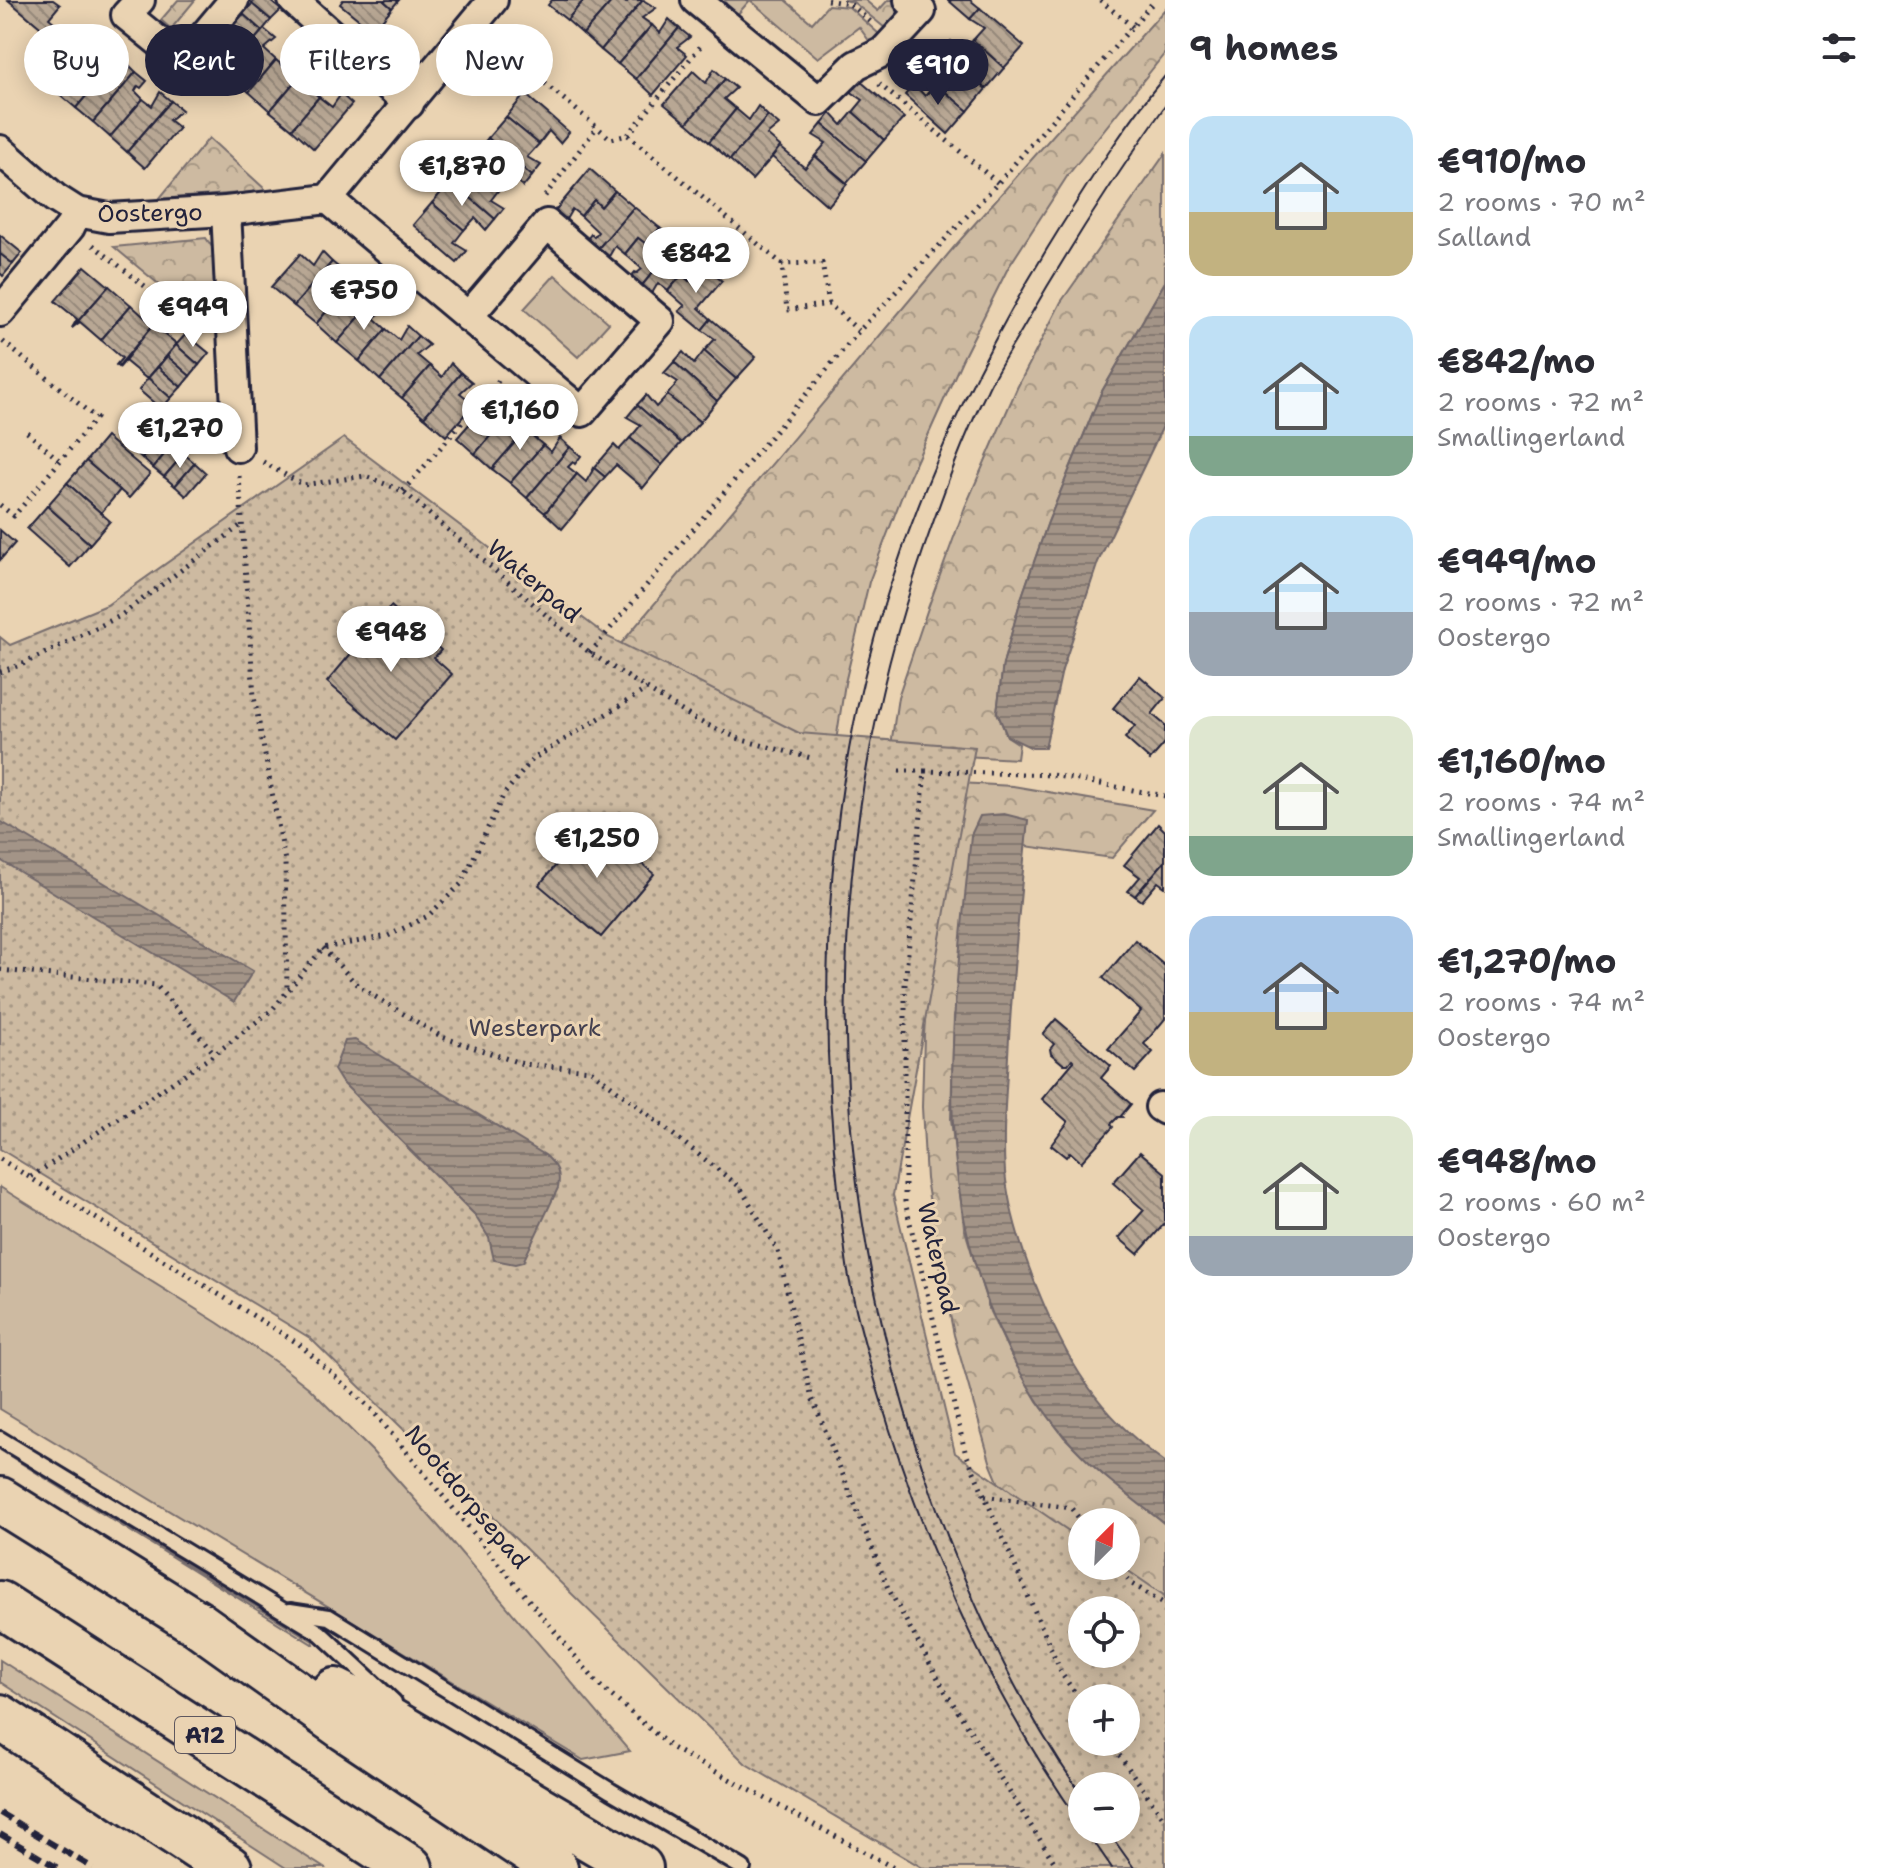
<!DOCTYPE html>
<html lang="en">
<head>
<meta charset="utf-8">
<style>
  body { margin:0; font-family:"Shantell Sans",sans-serif; background:#f2f2f3; color:#2b2b33; height:100vh; display:flex; flex-direction:column; font-size:30px; white-space:nowrap }
  * { box-sizing:border-box; margin:0 }
  p { font-size:26px; color:#7c7c81 }
  .icon { flex:none; width:44px; height:44px; fill:none; stroke:currentColor; stroke-width:2; stroke-linecap:round; stroke-linejoin:round }
  .map { position:relative; flex:1; overflow:hidden }
  .panel { display:flex; flex-direction:column; background:#fff; width:720px }
  .panel>* { flex:none }
  .hud { position:absolute; left:24px; top:24px; width:760px; height:72px; display:flex; gap:16px }
  .needle { width:52px; rotate:24deg }
  .controls { position:absolute; left:1068px; top:1508px; display:grid; gap:16px }
  .controls a { display:grid; place-items:center; width:72px; height:72px; border-radius:50%; background:#fff; box-shadow:0 4px 20px #0003; font-size:40px }
  .price { position:absolute; translate:-50% -68px; padding:0 18px; border-radius:28px; background:#fff; color:#222; font-size:26px; line-height:52px; filter:drop-shadow(0 2px 4px #0008) }
  .price::after { content:''; position:absolute; left:50%; top:48px; width:24px; height:18px; margin-left:-12px; background:inherit; clip-path:polygon(0 0,100% 0,50% 100%) }
  .price.current { background:#22223b; color:#fff }
  ul { padding:0; list-style:none }
  li { display:flex; align-items:center; gap:24px; height:200px; padding:0 24px }
  li span { display:grid; place-items:center; flex:none; width:224px; height:160px; border-radius:24px; color:#555 }
  li>.icon { margin-inline-start:auto }
  span .icon { width:96px; height:96px; fill:#fffc; stroke-width:1 }
  li b { font-size:34px }
  h2 { display:flex; justify-content:space-between; align-items:center; height:96px; padding:0 24px; font-size:34px }
  .chip { padding:0 28px; border-radius:36px; background:#fff; box-shadow:0 4px 20px #0003; font-size:28px; line-height:72px }
  .chip.current { background:#22223b; color:#fff }
  main { display:flex; flex:1; min-height:0 }
  .map>svg:first-child { display:block }
  .grass { fill:#cdbaa1; stroke:#786e6e; stroke-width:2 }
  .forest { fill:url(#forest-crowns); stroke:#786e6e; stroke-width:2; fill-rule:evenodd }
  .park { fill:url(#park-dots); stroke:#786e6e; stroke-width:2; fill-rule:evenodd }
  .water { fill:url(#water-rules); stroke:#6f6669; stroke-width:2 }
  .building { fill:url(#building-back-hatch); stroke:#22223b; stroke-width:2 }
  .lines { fill:none; stroke-linecap:round; stroke-linejoin:round }
  .service-casing { stroke:#22223b; stroke-width:20 }
  .minor-casing { stroke:#22223b; stroke-width:34 }
  .motorway-casing { stroke:#22223b; stroke-width:50 }
  .path { stroke:#22223b; stroke-width:5; stroke-dasharray:2 6; stroke-linecap:butt }
  .service { stroke:#ead3b2; stroke-width:14 }
  .minor { stroke:#ead3b2; stroke-width:28 }
  .motorway { stroke:#ead3b2; stroke-width:44 }
  .tram { stroke:#22223b; stroke-width:2 }
  .rail { stroke:#22223b; stroke-width:6; stroke-dasharray:12 6; stroke-linecap:butt }
  .labels { text-anchor:middle; dominant-baseline:central; stroke-width:6; stroke-linejoin:round; paint-order:stroke }
  .shield { fill:#ead3b2; stroke:#5e575f; stroke-width:2 }
  .shield-label { font-size:22px; font-weight:bold; fill:#22223b }
  .street-label { font-size:24px; fill:#22223b; stroke:#ead3b2 }
  .park-label { font-size:24px; fill:#44404f; stroke:#ead3b2 }
</style>
</head>
<body>
<main>
<div class="map">
<svg width="1165" height="1868" viewBox="0 0 1165 1868">
  <defs>
    <pattern id="forest-crowns" width="20" height="18" patternUnits="userSpaceOnUse" patternTransform="scale(2)"><rect width="20" height="18" fill="#cdbaa1"/><path d="M2 6a3 3 0 1 1 6 0M12 15a3 3 0 1 1 6 0" fill="none" stroke="#a69784"/></pattern>
    <pattern id="park-dots" width="8" height="8" patternUnits="userSpaceOnUse" patternTransform="scale(2)"><rect width="8" height="8" fill="#cdbaa1"/><path d="M2 2h.1M6 6h.1" fill="none" stroke="#a69784" stroke-width="1.8" stroke-linecap="round"/></pattern>
    <pattern id="water-rules" width="6" height="5" patternUnits="userSpaceOnUse" patternTransform="scale(2)"><rect width="6" height="5" fill="#a39487"/><path d="M0 2.5h6" fill="none" stroke="#847870"/></pattern>
    <pattern id="building-back-hatch" width="6" height="6" patternUnits="userSpaceOnUse" patternTransform="scale(2)"><rect width="6" height="6" fill="#b8a794"/><path d="M-1 5l2 2M0 0l6 6M5-1l2 2" fill="none" stroke="#95887a"/></pattern>
  </defs>
  <rect width="100%" height="100%" fill="#ead3b2"/>
  <filter id="ink" filterUnits="userSpaceOnUse"><feTurbulence type="fractalNoise" baseFrequency=".0125" numOctaves="2"/><feDisplacementMap in="SourceGraphic" scale="16" xChannelSelector="R" yChannelSelector="G"/><feConvolveMatrix kernelMatrix="1 2 1 2 8 2 1 2 1" color-interpolation-filters="sRGB"/></filter>
  <g filter="url(#ink)">
    <g class="grass">
      <polygon points="725,0 785,0 812,23 828,5 849,7 879,34 870,42 859,27 818,58 750,0 737,15 726,4"/>
      <polygon points="555,275 609,323 578,357 524,309"/>
      <polygon points="0,1187 218,1323 277,1363 309,1388 372,1451 440,1528 630,1751 583,1760 0,1409"/>
      <polygon points="0,1450 313,1641 314,1644 312,1644"/>
      <polygon points="0,1660 324,1868 286,1868 0,1682"/>
    </g>
    <g class="forest">
      <polygon points="178,0 195,0 171,29 161,20"/>
      <path d="M843,0H865L878,11L888,0H894C907,12 895,21 885,28L853,2Z"/>
      <polygon points="1165,9 1165,53 1068,175 1008,268 962,360 908,480 869,582 845,683 834,754 619,646 955,246"/>
      <polygon points="209,138 267,191 159,199"/>
      <polygon points="1165,154 1165,282 1101,393 1048,522 1021,599 1003,664 997,712 1007,736 1019,744 1017,759 890,752 898,697 928,608 965,507 1017,388 1061,302"/>
      <polygon points="206,238 214,250 222,337 114,247"/>
      <path d="M941,782L1013,786L1153,810L1112,858L1025,846L1028,820L954,1015L951,1119L964,1227L990,1312L1012,1357L1037,1401L1064,1437L1102,1474L1165,1524V1805L1126,1742V1698L1082,1680L991,1465L954,1335L939,1259L926,1179L922,1107L924,1035ZM1082,1522H1126V1566H1082ZM1082,1610H1126V1654H1082Z"/>
    </g>
    <path class="park" d="M344,438L608,637L799,733L975,747L893,1195L955,1453L1082,1540V1566H1121L1165,1596V1868H923L746,1764L310,1338L0,1149V637L10,645L107,605ZM1082,1610H1126V1654H1082ZM1082,1698H1126V1742H1082ZM1082,1786H1126V1830H1082Z"/>
    <g class="water">
      <polygon points="1165,282 1165,422 1098,562 1062,670 1045,748 1032,748 1007,736 997,712 1003,664 1021,599 1048,522 1101,393"/>
      <path d="M1004,814L1028,820C1020,898 1012,977 1008,1056C1006,1094 1002,1134 1005,1172C1009,1209 1021,1248 1035,1283C1065,1359 1097,1414 1165,1462V1524C1130,1497 1093,1470 1064,1436C1039,1407 1019,1373 1003,1338C926,1175 955,1008 971,835L980,816Z"/>
      <polygon points="0,821 253,971 234,1002 0,860"/>
      <path d="M355,1040L545,1155C557,1166 561,1172 558,1188L523,1262L515,1264L494,1260L489,1238L474,1214L341,1081L334,1070L345,1041Z"/>
    </g>
    <g class="building">
      <polygon points="8,0 53,0 60,5 49,18 73,38 65,48"/>
      <polygon points="255,0 269,0 281,10 271,20 252,4"/>
      <polygon points="343,0 383,0 392,8 373,31 340,4"/>
      <polygon points="383,0 399,0 392,8"/>
      <polygon points="552,0 584,0 567,20 548,5"/>
      <polygon points="584,0 613,0 583,34 567,20"/>
      <polygon points="613,0 622,0 626,3 629,0 643,0 601,50 583,34"/>
      <polygon points="643,0 656,8 642,18 652,25 618,64 601,50"/>
      <polygon points="948,0 970,0 980,8 970,19"/>
      <polygon points="252,4 271,20 262,31 243,14"/>
      <polygon points="980,8 1024,46 1004,68 973,40 984,28 970,19"/>
      <polygon points="243,14 262,31 253,42 233,25"/>
      <polygon points="669,19 679,28 636,79 618,64 652,25 660,33"/>
      <polygon points="233,25 253,42 243,52 224,36"/>
      <polygon points="679,28 690,37 677,47 687,55 653,95 636,79"/>
      <polygon points="264,29 276,39 264,49 276,60 249,92 226,73"/>
      <polygon points="91,33 102,42 58,93 39,78 73,38 83,47"/>
      <polygon points="224,36 243,52 234,63 215,47"/>
      <polygon points="973,40 1004,68 986,89 942,52 951,41 962,53"/>
      <polygon points="102,42 113,51 100,61 109,69 76,108 58,93"/>
      <polygon points="215,47 234,63 225,74 206,58"/>
      <polygon points="942,52 986,89 968,111 936,84 946,71 933,62"/>
      <polygon points="297,57 308,66 270,111 249,92 276,60 289,71"/>
      <polygon points="126,62 136,72 93,122 76,108 109,69 118,76"/>
      <polygon points="308,66 319,76 307,86 319,97 292,129 270,111"/>
      <polygon points="714,69 725,79 687,123 664,104 693,71 706,83"/>
      <polygon points="136,72 147,81 141,88 138,86 135,91 143,99 110,137 93,122"/>
      <polygon points="725,79 736,88 724,99 736,109 709,142 687,123"/>
      <polygon points="859,80 904,118 884,140 853,112 863,100 850,91"/>
      <polygon points="914,84 925,96 936,84 968,111 948,134 905,95"/>
      <polygon points="160,92 171,101 127,152 110,137 143,99 152,106"/>
      <polygon points="341,94 352,104 314,149 292,129 319,97 332,107"/>
      <polygon points="525,94 569,132 560,143 549,131 539,144 506,117"/>
      <polygon points="171,101 182,110 169,120 179,128 145,168 127,152"/>
      <polygon points="758,106 768,116 730,160 709,142 736,109 749,120"/>
      <polygon points="853,112 884,140 866,161 822,124 831,113 842,125"/>
      <polygon points="768,116 779,125 767,135 781,147 752,180 730,160"/>
      <polygon points="506,117 539,144 527,157 541,165 532,176 488,138"/>
      <polygon points="822,124 866,161 847,183 815,156 826,143 813,135"/>
      <polygon points="488,138 532,176 523,187 512,175 501,187 469,160"/>
      <polygon points="780,147 805,168 815,156 847,184 828,206 772,157"/>
      <polygon points="469,160 501,187 491,200 504,208 495,219 451,181"/>
      <polygon points="590,169 615,191 601,207 594,200 581,216 572,209 564,223 553,213"/>
      <polygon points="451,181 495,219 486,230 475,218 464,230 432,203"/>
      <polygon points="615,191 634,207 596,251 585,242 591,234 594,237 598,232 581,216 594,200 601,207"/>
      <polygon points="432,203 464,230 454,243 467,251 457,263 413,225"/>
      <polygon points="634,207 660,228 646,244 638,238 625,254 615,246 607,260 596,251"/>
      <polygon points="660,228 677,243 640,288 629,279 635,272 637,273 642,269 625,254 638,238 646,244"/>
      <polygon points="0,235 22,253 13,264 0,254"/>
      <polygon points="677,243 702,265 689,281 682,275 668,291 658,283 650,297 640,288"/>
      <polygon points="322,252 332,262 294,306 271,287 300,254 313,266"/>
      <polygon points="0,254 13,264 3,276 0,273"/>
      <polygon points="332,262 343,271 331,281 343,292 316,324 294,306"/>
      <polygon points="702,265 722,281 699,308 711,319 702,330 679,311 685,306 668,291 682,275 689,281"/>
      <polygon points="85,266 109,286 72,328 77,319 55,301"/>
      <polygon points="109,286 131,305 101,340 80,322 72,328"/>
      <polygon points="364,289 375,299 337,343 316,324 343,292 356,303"/>
      <polygon points="375,299 386,308 374,318 386,329 359,361 337,343"/>
      <polygon points="131,305 153,325 118,367 116,365 122,358 101,340"/>
      <polygon points="711,319 756,357 736,379 704,351 715,339 702,330"/>
      <polygon points="153,325 177,344 147,379 125,361 119,368"/>
      <polygon points="407,326 418,336 380,380 359,361 386,329 399,340"/>
      <polygon points="186,334 209,353 199,365 176,345"/>
      <polygon points="418,336 429,345 417,355 430,366 402,398 380,380"/>
      <polygon points="176,345 199,365 190,376 167,356"/>
      <polygon points="704,351 736,379 717,401 674,362 683,352 694,364"/>
      <polygon points="167,356 190,376 181,387 158,367"/>
      <polygon points="674,362 717,401 700,422 667,395 678,382 664,373"/>
      <polygon points="451,363 461,373 424,417 402,398 430,366 442,377"/>
      <polygon points="158,367 181,387 171,398 148,378"/>
      <polygon points="461,373 472,382 460,393 474,404 446,436 424,417"/>
      <polygon points="148,378 171,398 161,409 139,390"/>
      <polygon points="501,388 512,397 499,408 508,415 475,454 457,438"/>
      <polygon points="646,395 656,407 667,395 700,422 681,443 637,405"/>
      <polygon points="637,405 681,443 662,465 630,438 641,425 627,417"/>
      <polygon points="525,408 536,418 492,469 475,454 508,415 517,423"/>
      <polygon points="536,418 547,427 534,437 543,445 510,483 492,469"/>
      <polygon points="151,426 162,435 142,458 131,448"/>
      <polygon points="162,435 173,444 153,468 142,458"/>
      <polygon points="106,437 150,474 129,498 86,461"/>
      <polygon points="560,438 570,447 527,498 510,483 543,445 551,452"/>
      <polygon points="630,438 662,465 643,488 616,465 605,477 594,468 614,445 619,450"/>
      <polygon points="173,444 184,454 164,477 153,468"/>
      <polygon points="570,447 581,456 575,464 573,462 568,467 577,474 545,513 527,498"/>
      <polygon points="184,454 195,463 175,486 164,477"/>
      <polygon points="86,461 120,490 101,513 67,483"/>
      <polygon points="195,463 206,473 186,496 175,486"/>
      <polygon points="594,468 605,477 562,529 545,513 577,474 586,482"/>
      <polygon points="67,483 110,521 90,544 47,506"/>
      <polygon points="47,506 90,544 70,567 27,529"/>
      <polygon points="0,530 15,543 0,560"/>
      <polygon points="391,606 441,650 434,658 452,674 395,740 327,682"/>
      <polygon points="1140,676 1165,698 1152,714 1165,725 1165,743 1150,760 1125,738 1135,726 1113,708"/>
      <polygon points="593,822 654,874 601,937 539,885"/>
      <polygon points="1158,824 1165,831 1165,861 1135,896 1128,891 1140,877 1124,865"/>
      <polygon points="1165,861 1165,887 1158,882 1142,901 1135,896"/>
      <polygon points="1135,940 1165,966 1165,1019 1144,1044 1153,1052 1135,1072 1108,1049 1141,1011 1103,978"/>
      <polygon points="1056,1019 1111,1066 1101,1078 1131,1104 1121,1116 1122,1117 1118,1117 1111,1124 1113,1127 1081,1162 1070,1152 1066,1157 1051,1145 1068,1122 1042,1099 1074,1061 1072,1059 1068,1064 1063,1064 1051,1054 1050,1049 1054,1044 1043,1034"/>
      <polygon points="1140,1152 1165,1173 1165,1223 1138,1254 1119,1238 1144,1210 1113,1183"/>
    </g>
    <g class="lines">
      <g class="service-casing">
        <g id="service">
          <polyline points="0,1439 320,1633 394,1702"/>
          <polyline points="290,1611 329,1617 611,1791 743,1868"/>
        </g>
      </g>
      <g class="minor-casing">
        <g id="minor">
          <polyline points="140,0 126,15 183,61 234,0"/>
          <polyline points="293,0 409,104"/>
          <polyline points="696,0 819,101 856,65 883,52 921,11 909,0"/>
          <polyline points="0,150 55,198 77,212 109,218 226,211 328,199 493,0"/>
          <polyline points="328,199 582,412 660,321 547,224 468,317"/>
          <polyline points="226,211 238,447"/>
          <polyline points="0,312 70,227 77,212"/>
          <polyline points="1160,1107 1165,1110"/>
        </g>
      </g>
      <g class="motorway-casing">
        <g id="motorway">
          <polyline points="0,1500 197,1623 346,1729 555,1868"/>
          <polyline points="0,1604 410,1868"/>
          <polyline points="335,1691 363,1705 640,1868"/>
          <polyline points="0,1717 229,1868"/>
        </g>
      </g>
      <g class="path">
        <polyline points="827,0 850,4 871,22"/>
        <polyline points="1100,0 1133,27"/>
        <polyline points="496,42 611,139 628,135 703,43"/>
        <polyline points="879,84 998,183"/>
        <polyline points="628,135 782,264"/>
        <polyline points="545,196 597,127"/>
        <polyline points="93,245 204,333"/>
        <polyline points="829,304 787,310 782,264 822,263 829,304 859,331"/>
        <polyline points="27,432 60,461"/>
        <polyline points="263,462 303,485 365,476 403,491 590,653 696,720 742,740 811,758"/>
        <polyline points="239,476 254,697 285,861 287,989"/>
        <polyline points="403,491 499,380"/>
        <polyline points="0,505 14,516 96,418 1,340"/>
        <polyline points="590,653 859,331 998,183 1155,0"/>
        <polyline points="0,672 23,664 120,616 240,526"/>
        <polyline points="899,771 925,771 905,985 905,1202 965,1451 1063,1676 1082,1702"/>
        <polyline points="925,771 1052,775 1165,796"/>
        <polyline points="323,948 359,987 442,1037 523,1064 591,1070 740,1187 778,1251 811,1395 888,1588 945,1691 1058,1868"/>
        <polyline points="0,970 156,985 215,1054"/>
        <polyline points="0,1159 299,1344 371,1409 599,1685 672,1748 894,1868"/>
        <polyline points="31,1177 215,1054 272,1010 323,948 388,936 428,916 461,884 504,794 533,759 647,689"/>
        <polyline points="985,1496 1071,1508 1082,1522"/>
        <polyline points="1117,1566 1132,1584 1165,1604"/>
        <polyline points="1110,1742 1165,1820"/>
      </g>
      <use href="#service" class="service"/>
      <use href="#minor" class="minor"/>
      <use href="#motorway" class="motorway"/>
      <g class="tram">
        <path d="M1082,1795C1017,1703 970,1601 932,1495C822,1183 815,865 923,551C942,497 961,442 987,391C997,369 1011,349 1023,328C1067,251 1114,178 1165,106"/>
        <path d="M1082,1825C989,1693 923,1545 878,1391C867,1352 855,1312 848,1272C844,1247 842,1222 839,1197C815,993 826,785 889,589C929,463 988,343 1058,231C1091,179 1125,124 1165,76"/>
        <polyline points="1086,1830 1112,1868"/>
        <polyline points="1107,1830 1134,1868"/>
      </g>
      <g class="rail">
        <polyline points="0,1813 93,1868"/>
        <polyline points="0,1834 58,1868"/>
      </g>
    </g>
  </g>
  <g class="labels">
    <rect class="shield" x="175" y="1717" width="60" height="36" rx="6"/>
    <g class="shield-label">
      <text x="205" y="1735">A12</text>
    </g>
    <g class="street-label">
      <text transform="translate(150 213) rotate(-1)">Oostergo</text>
      <text transform="translate(534 581) rotate(40)">Waterpad</text>
      <text transform="translate(938 1258) rotate(77)">Waterpad</text>
      <text transform="translate(467 1497) rotate(50)">Nootdorpsepad</text>
    </g>
    <g class="park-label">
      <text x="535" y="1028">Westerpark</text>
    </g>
  </g>
</svg>
<div class="controls">
<a><svg class="needle" viewBox="-14 -14 28 28"><path d="M0-13l5 13h-10z" fill="#e53935"/><path d="M0 13l5-13h-10z" fill="#7c7c81"/></svg></a>
<a><svg class="icon" aria-label="locate" viewBox="0 0 24 24"><circle cx="12" cy="12" r="6"/><path d="M12 2v4M12 18v4M2 12h4M18 12h4"/></svg></a>
<a>+</a>
<a>−</a>
</div>
<b class="price current" style="left:938px;top:107px">€910</b>
<b class="price" style="left:462px;top:208px">€1,870</b>
<b class="price" style="left:696px;top:295px">€842</b>
<b class="price" style="left:364px;top:332px">€750</b>
<b class="price" style="left:193px;top:349px">€949</b>
<b class="price" style="left:520px;top:452px">€1,160</b>
<b class="price" style="left:180px;top:470px">€1,270</b>
<b class="price" style="left:391px;top:674px">€948</b>
<b class="price" style="left:597px;top:880px">€1,250</b>
<div class="hud">
<a class="chip">Buy</a>
<a class="chip current">Rent</a>
<a class="chip">Filters</a>
<a class="chip">New</a>
</div>
</div>
<section class="panel">
<h2>9 homes<svg class="icon" aria-label="filters" viewBox="0 0 24 24"><path d="M4 7h16M4 17h16"/><circle cx="9" cy="7" r="2"/><circle cx="15" cy="17" r="2"/></svg></h2>
<ul>
<li><span style="background:linear-gradient(#bfe0f5 60%,#c2b280 0)"><svg class="icon" aria-label="home" viewBox="0 0 24 24"><path d="M3 11l9-7 9 7M6 9v11h12V9"/></svg></span><div><b>€910/mo</b><p>2 rooms · 70 m²</p><p>Salland</p></div></li>
<li><span style="background:linear-gradient(#bfe0f5 75%,#7fa58c 0)"><svg class="icon" aria-label="home" viewBox="0 0 24 24"><path d="M3 11l9-7 9 7M6 9v11h12V9"/></svg></span><div><b>€842/mo</b><p>2 rooms · 72 m²</p><p>Smallingerland</p></div></li>
<li><span style="background:linear-gradient(#bfe0f5 60%,#9aa5b1 0)"><svg class="icon" aria-label="home" viewBox="0 0 24 24"><path d="M3 11l9-7 9 7M6 9v11h12V9"/></svg></span><div><b>€949/mo</b><p>2 rooms · 72 m²</p><p>Oostergo</p></div></li>
<li><span style="background:linear-gradient(#dfe7d0 75%,#7fa58c 0)"><svg class="icon" aria-label="home" viewBox="0 0 24 24"><path d="M3 11l9-7 9 7M6 9v11h12V9"/></svg></span><div><b>€1,160/mo</b><p>2 rooms · 74 m²</p><p>Smallingerland</p></div></li>
<li><span style="background:linear-gradient(#a9c7e8 60%,#c2b280 0)"><svg class="icon" aria-label="home" viewBox="0 0 24 24"><path d="M3 11l9-7 9 7M6 9v11h12V9"/></svg></span><div><b>€1,270/mo</b><p>2 rooms · 74 m²</p><p>Oostergo</p></div></li>
<li><span style="background:linear-gradient(#dfe7d0 75%,#9aa5b1 0)"><svg class="icon" aria-label="home" viewBox="0 0 24 24"><path d="M3 11l9-7 9 7M6 9v11h12V9"/></svg></span><div><b>€948/mo</b><p>2 rooms · 60 m²</p><p>Oostergo</p></div></li>
</ul>
</section>
</main>
</body>
</html>
